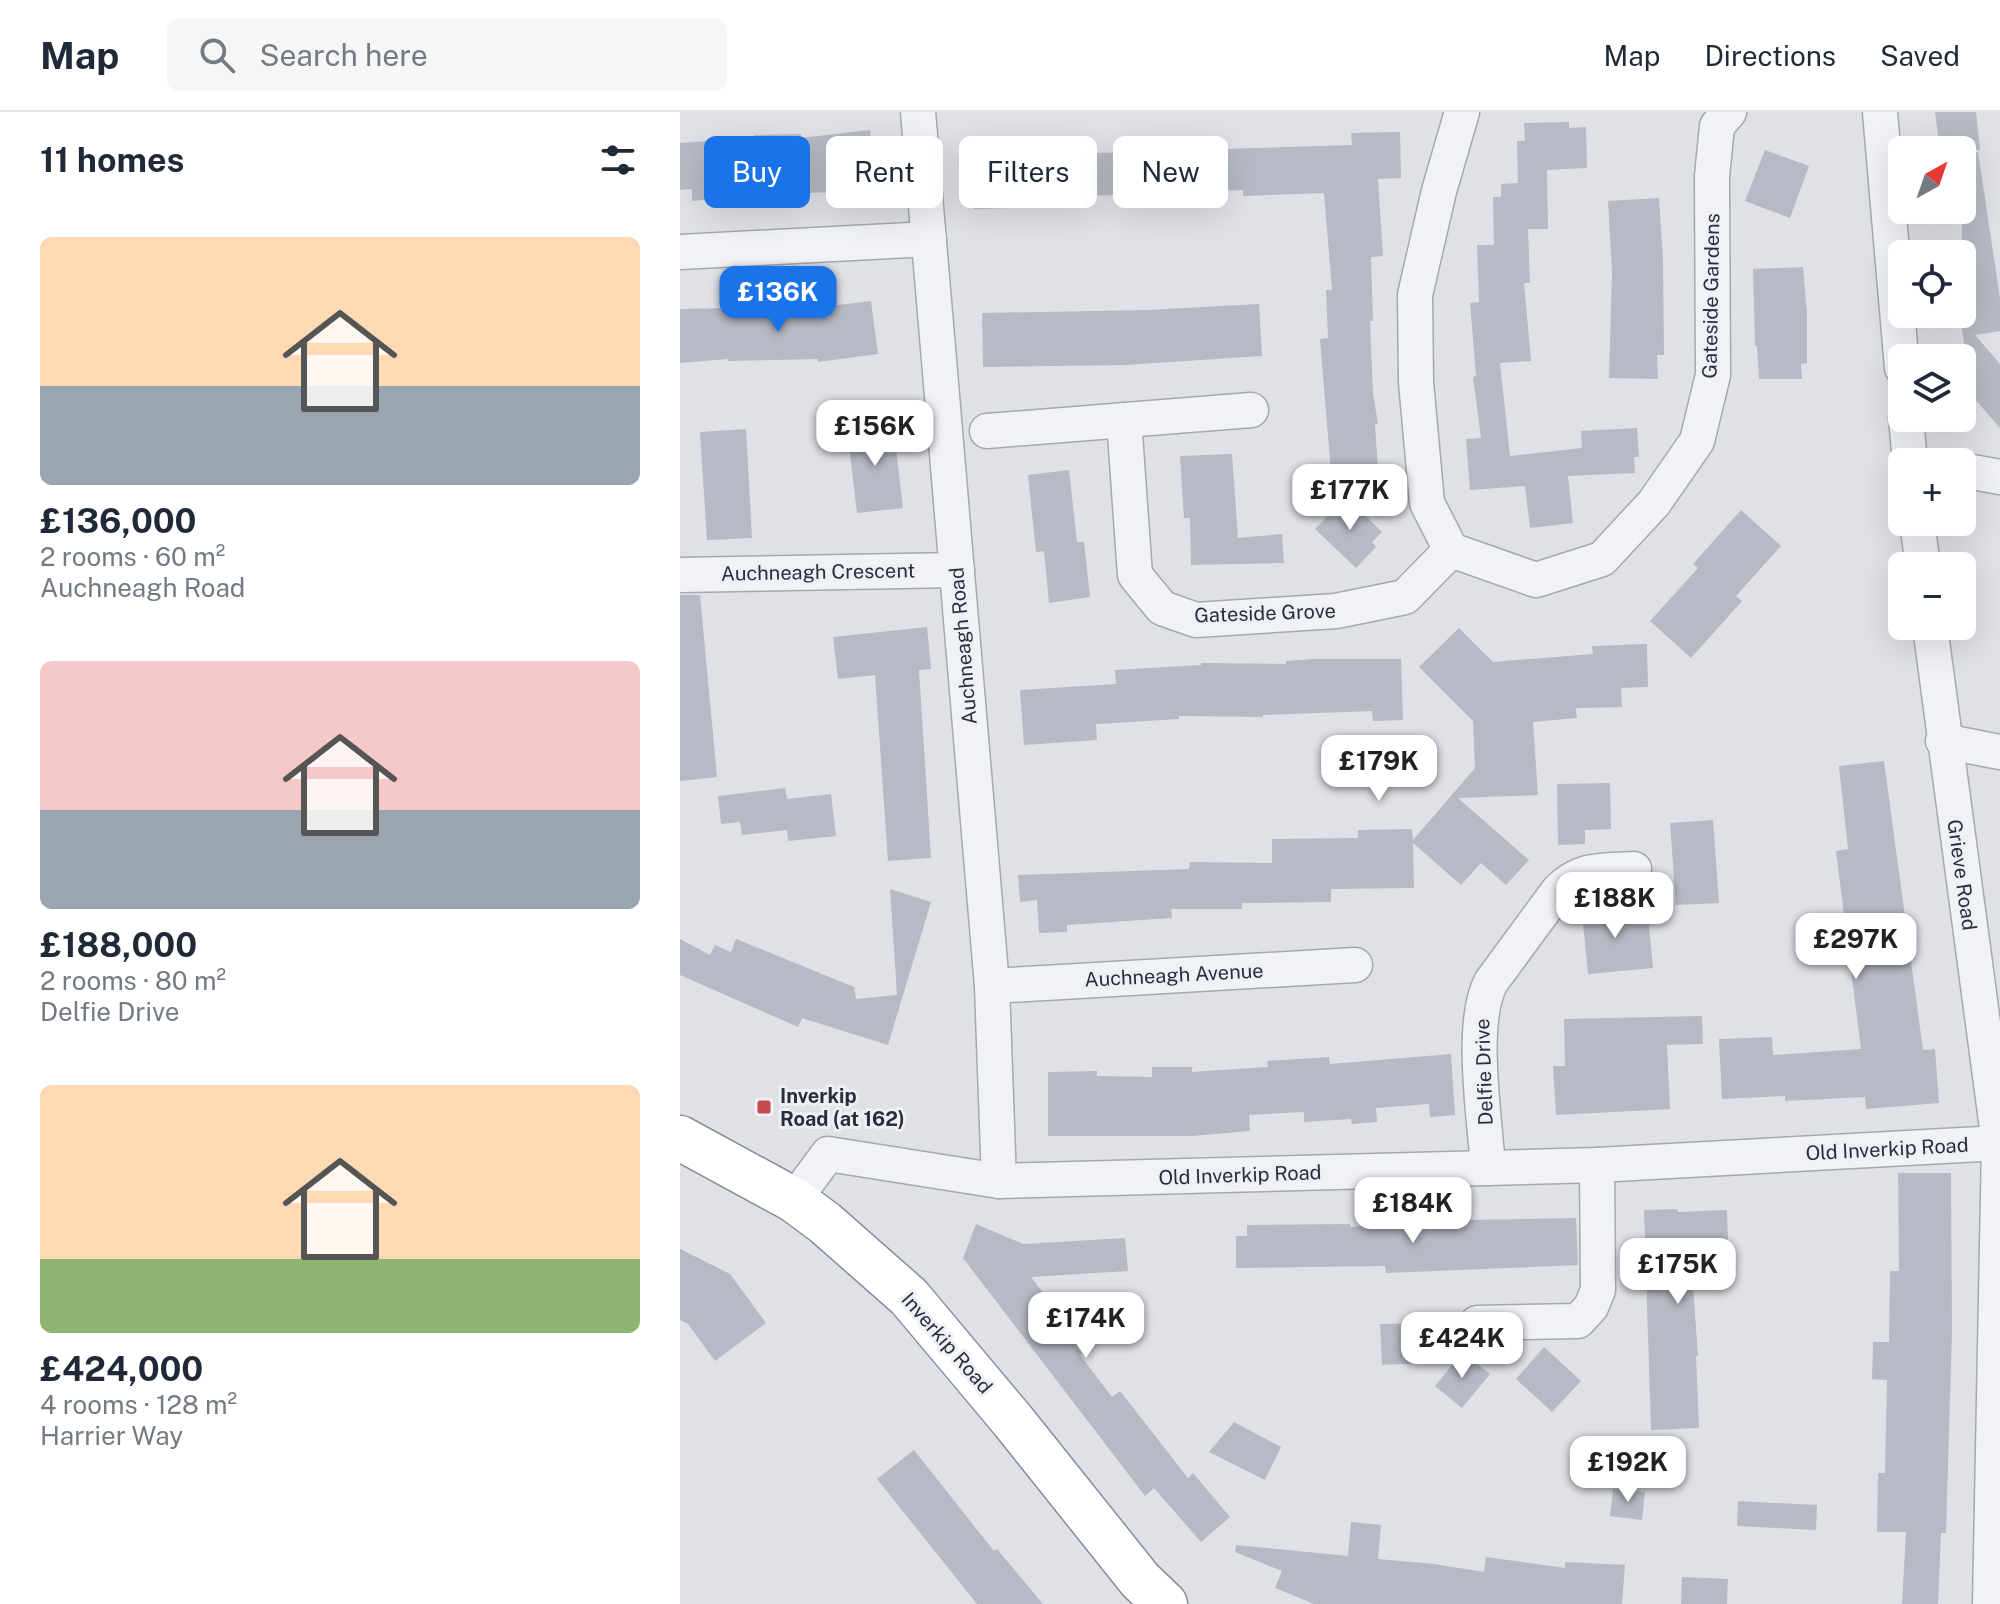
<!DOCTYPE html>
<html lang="en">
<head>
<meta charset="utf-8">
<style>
  body { margin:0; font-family:"Public Sans",sans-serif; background:#f6f6f7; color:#1f2937; height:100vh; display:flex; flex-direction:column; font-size:30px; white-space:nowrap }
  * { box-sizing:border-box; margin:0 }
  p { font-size:26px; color:#747a83 }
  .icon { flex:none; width:44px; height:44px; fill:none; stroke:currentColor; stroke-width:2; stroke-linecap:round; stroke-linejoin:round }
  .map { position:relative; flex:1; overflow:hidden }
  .drawer { display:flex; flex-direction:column; background:#fff; width:680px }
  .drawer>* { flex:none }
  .hud { position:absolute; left:24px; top:24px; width:760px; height:72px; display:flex; gap:16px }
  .needle { width:52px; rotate:40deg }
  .tools { position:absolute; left:1208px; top:24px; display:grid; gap:16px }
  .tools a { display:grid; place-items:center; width:88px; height:88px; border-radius:12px; background:#fff; box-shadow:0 8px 32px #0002; font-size:40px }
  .price { position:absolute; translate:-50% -68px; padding:0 18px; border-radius:16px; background:#fff; color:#222; font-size:26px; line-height:52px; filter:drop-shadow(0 2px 4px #0008) }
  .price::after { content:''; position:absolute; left:50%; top:48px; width:24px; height:18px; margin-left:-12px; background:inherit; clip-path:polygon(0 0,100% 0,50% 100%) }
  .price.on { background:#1a73e8; color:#fff }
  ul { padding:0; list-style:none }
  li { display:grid; align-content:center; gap:16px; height:424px; padding:0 40px }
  li span { display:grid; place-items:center; height:248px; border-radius:12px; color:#555 }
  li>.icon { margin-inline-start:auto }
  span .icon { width:144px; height:144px; fill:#fffc; stroke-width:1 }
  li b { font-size:34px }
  h2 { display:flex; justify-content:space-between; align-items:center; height:96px; padding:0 40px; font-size:34px }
  .tag { padding:0 28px; border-radius:12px; background:#fff; box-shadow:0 8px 32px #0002; font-size:28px; line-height:72px }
  .tag.on { background:#1a73e8; color:#fff }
  header { display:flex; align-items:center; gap:48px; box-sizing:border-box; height:112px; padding:0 40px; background:#fff; border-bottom:2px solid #e0e1e3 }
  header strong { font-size:38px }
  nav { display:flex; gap:44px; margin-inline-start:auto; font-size:28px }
  .search { width:560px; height:72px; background:#f6f6f7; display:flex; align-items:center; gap:20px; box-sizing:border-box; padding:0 28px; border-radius:12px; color:#747a83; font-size:30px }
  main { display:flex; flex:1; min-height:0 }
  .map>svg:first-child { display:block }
  .building { fill:#b6bac4 }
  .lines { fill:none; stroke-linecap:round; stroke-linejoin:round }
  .minor-casing { stroke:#a5a8b1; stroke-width:37 }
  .trunk-casing { stroke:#878d9d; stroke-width:47 }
  .minor { stroke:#f1f2f6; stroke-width:34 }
  .trunk { stroke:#fff; stroke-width:44 }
  .poi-dot { fill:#c64a4d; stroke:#eef0f5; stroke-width:3 }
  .labels { text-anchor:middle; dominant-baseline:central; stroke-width:6; stroke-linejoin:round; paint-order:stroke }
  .street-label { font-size:20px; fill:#292e3d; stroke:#eef0f5 }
  .poi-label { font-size:20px; font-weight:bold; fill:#292e3d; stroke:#eef0f5; text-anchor:start }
</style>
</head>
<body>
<header>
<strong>Map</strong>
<div class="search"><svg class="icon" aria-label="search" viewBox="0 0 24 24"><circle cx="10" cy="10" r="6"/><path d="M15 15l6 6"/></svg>Search here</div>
<nav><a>Map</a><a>Directions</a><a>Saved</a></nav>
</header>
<main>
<section class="drawer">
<h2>11 homes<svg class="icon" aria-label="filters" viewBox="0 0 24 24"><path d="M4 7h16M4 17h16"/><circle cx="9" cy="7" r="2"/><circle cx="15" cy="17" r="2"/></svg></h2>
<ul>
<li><span style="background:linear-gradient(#ffd9b3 60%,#9aa5b1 0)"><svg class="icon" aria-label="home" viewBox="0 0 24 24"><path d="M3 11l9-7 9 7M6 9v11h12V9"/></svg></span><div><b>£136,000</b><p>2 rooms · 60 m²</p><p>Auchneagh Road</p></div></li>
<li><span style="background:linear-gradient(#f6c9c9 60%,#9aa5b1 0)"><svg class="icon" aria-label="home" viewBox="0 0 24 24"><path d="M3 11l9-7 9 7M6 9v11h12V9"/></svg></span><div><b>£188,000</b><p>2 rooms · 80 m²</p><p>Delfie Drive</p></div></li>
<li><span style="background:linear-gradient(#ffd9b3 70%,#8fb573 0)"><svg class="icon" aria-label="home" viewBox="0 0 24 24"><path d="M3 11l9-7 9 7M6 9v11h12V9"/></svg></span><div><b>£424,000</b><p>4 rooms · 128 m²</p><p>Harrier Way</p></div></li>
</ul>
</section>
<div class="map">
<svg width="1320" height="1492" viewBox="0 0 1320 1492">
  <rect width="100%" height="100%" fill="#dfe1e7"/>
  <g class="building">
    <polygon points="1255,0 1296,0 1300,38 1260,38"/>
    <polygon points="889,10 889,16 906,15 907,56 867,58 868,117 848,117 850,171 844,171 851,249 820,251 830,344 902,336 901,319 957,316 959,345 954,345 955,361 888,364 893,411 850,416 845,374 790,378 786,327 801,326 793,265 796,264 790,191 799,190 797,133 814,133 813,85 821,85 821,72 838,71 837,29 845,29 844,11"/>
    <polygon points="190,18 196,69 178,71 179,79 46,84 46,86 12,89 12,77 0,78 0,31 74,26 74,23 121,22 121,26"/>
    <polygon points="720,20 721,66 698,67 703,144 691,145 693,209 690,209 693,281 698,312 695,312 698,358 651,361 640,227 648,226 646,178 652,178 644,81 563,84 563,78 406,84 406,94 294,97 292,45 672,33 671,21"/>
    <polygon points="1085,38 1129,54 1110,106 1065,89"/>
    <polygon points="1298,40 1320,186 1320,219 1295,223 1320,252 1320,316 1282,272 1282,253 1287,249 1280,206 1282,208 1282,42"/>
    <polygon points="979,86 983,148 984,243 977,243 978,267 929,266 932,161 928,89"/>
    <polygon points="1123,155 1127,202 1127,251 1121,252 1122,267 1079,267 1077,234 1075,234 1073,157"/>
    <polygon points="191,189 198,242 138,250 138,247 48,249 48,247 0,251 0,197 108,195 108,199"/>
    <polygon points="579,192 582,244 444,253 303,255 302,201 468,198"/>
    <polygon points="213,311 223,396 177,401 167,317"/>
    <polygon points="66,317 72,426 27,428 20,320"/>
    <polygon points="552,342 558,426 602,422 604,451 511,453 510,406 504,406 500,344"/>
    <polygon points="389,358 397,430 404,430 410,485 369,491 364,439 356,440 348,363"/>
    <polygon points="666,385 702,420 692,430 696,435 676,456 635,417"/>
    <polygon points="1061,398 1101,434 1056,484 1062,489 1011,546 970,509 1018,456 1013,452"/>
    <polygon points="0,483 20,483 37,665 0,669"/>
    <polygon points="247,515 251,557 239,558 251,746 208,749 195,563 158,567 153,525"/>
    <polygon points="779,516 813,550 913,542 912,534 967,532 968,575 941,576 942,595 896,596 897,606 853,610 858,683 778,686 849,748 826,773 801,751 781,773 733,731 734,776 651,777 651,790 562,791 562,797 491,797 492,806 387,813 387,820 359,821 357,788 340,790 338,763 509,757 510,750 592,751 592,727 678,726 678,718 732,717 733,728 795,656 793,609 739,555"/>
    <polygon points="636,547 721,547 723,608 693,609 692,599 583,603 583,605 499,604 499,607 416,612 417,628 344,633 340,578 436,572 435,558 521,553 521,551 606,552 606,549"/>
    <polygon points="1204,649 1243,938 1255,937 1259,991 1186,997 1185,985 1105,989 1105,984 1042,987 1039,927 1092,925 1093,943 1181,937 1156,739 1168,737 1159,654"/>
    <polygon points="930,671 931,717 905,718 905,732 878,733 877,672"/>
    <polygon points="105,676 107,687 151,682 156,724 108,729 107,718 62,723 60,710 41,712 38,684"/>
    <polygon points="1033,708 1039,791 996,793 990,711"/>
    <polygon points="210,777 251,790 208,933 122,906 118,915 0,863 0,827 30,843 35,833 51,840 56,827 174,875 176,887 217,883"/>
    <polygon points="931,789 933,807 968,803 973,856 908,862 901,792"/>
    <polygon points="1022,904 1023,932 987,933 990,997 876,1003 873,954 885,954 884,907"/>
    <polygon points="771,942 775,1003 750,1005 749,992 696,996 697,1010 672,1012 671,1007 624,1010 624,1000 569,1003 570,1019 512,1024 368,1024 368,960 417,959 417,964 472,965 472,955 512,955 512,960 588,955 587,949 649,945 650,952"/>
    <polygon points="1218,1061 1271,1061 1272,1219 1266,1421 1261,1421 1258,1492 1222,1492 1226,1420 1197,1420 1198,1361 1205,1361 1207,1268 1192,1267 1193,1230 1209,1230 1210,1159 1219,1159"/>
    <polygon points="998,1097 998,1100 1047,1098 1049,1159 1012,1160 1018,1244 1016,1244 1019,1316 971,1318 964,1098"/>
    <polygon points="896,1106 898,1153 706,1161 705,1154 556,1156 556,1124 567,1124 567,1113 670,1112 670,1115 782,1108"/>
    <polygon points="296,1112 343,1132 445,1126 448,1159 351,1165 401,1229 395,1233 402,1242 400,1243 432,1285 440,1279 508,1366 513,1361 550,1405 521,1430 474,1376 465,1384 283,1146"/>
    <polygon points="0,1137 50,1162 86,1211 35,1249 8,1212 0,1208"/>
    <polygon points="749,1211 750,1251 702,1253 700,1212"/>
    <polygon points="864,1235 901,1269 872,1300 836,1267"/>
    <polygon points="783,1240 810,1262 782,1296 755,1274"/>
    <polygon points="554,1310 601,1335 585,1368 529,1340"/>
    <polygon points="234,1338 314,1439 317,1437 363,1492 297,1492 197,1367"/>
    <polygon points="933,1377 965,1380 962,1408 930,1404"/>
    <polygon points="1058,1389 1137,1393 1136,1418 1057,1414"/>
    <polygon points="671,1410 701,1413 698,1447 754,1452 804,1460 806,1445 885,1456 885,1450 945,1453 942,1492 634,1492 595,1476 602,1459 555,1440 556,1433 668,1444"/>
    <polygon points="1002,1465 1048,1467 1047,1492 1001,1492"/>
  </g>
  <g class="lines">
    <g class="minor-casing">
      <g id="minor">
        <polyline points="238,0 312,874 319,1069"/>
        <polyline points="782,0 759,79 735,183 736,270 747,391 771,438 856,468 922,447 974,391 1017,329 1033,263 1032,64 1037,14 1049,0"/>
        <polyline points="1200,0 1222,256"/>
        <polyline points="0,140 249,127"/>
        <polyline points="1226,306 1230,350"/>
        <polyline points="444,308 455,463 482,496 516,508 656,499 725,485 771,438"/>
        <polyline points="307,319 571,298"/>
        <polyline points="1282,358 1320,365"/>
        <polyline points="1237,410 1243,454"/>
        <polyline points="0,463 277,458"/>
        <polyline points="1250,514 1319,1031 1310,1492"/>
        <polyline points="1263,629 1320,640"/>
        <polyline points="312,874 675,853"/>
        <path d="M808,1056C805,1007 789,912 811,870L878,779C901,755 923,759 954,757"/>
        <polyline points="114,1088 148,1042 319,1069 917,1053 1319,1031"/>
        <polyline points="797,1211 898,1209 911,1195 918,1178 917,1053"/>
      </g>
    </g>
    <g class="trunk-casing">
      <polyline id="trunk" points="0,1026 114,1088 145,1111 229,1185 333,1309 460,1468 485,1492"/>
    </g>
    <use href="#minor" class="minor"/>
    <use href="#trunk" class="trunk"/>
  </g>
  <rect class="poi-dot" x="76" y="987" width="16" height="16" rx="4"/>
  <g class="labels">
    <g class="street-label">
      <text transform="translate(1031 184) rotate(-89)">Gateside Gardens</text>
      <text transform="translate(138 460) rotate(-1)">Auchneagh Crescent</text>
      <text transform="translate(585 501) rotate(-2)">Gateside Grove</text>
      <text transform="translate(283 534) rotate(-95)">Auchneagh Road</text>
      <text transform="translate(1282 763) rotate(82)">Grieve Road</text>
      <text transform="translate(494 863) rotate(-3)">Auchneagh Avenue</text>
      <text transform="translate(804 960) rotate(-92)">Delfie Drive</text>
      <text transform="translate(1207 1037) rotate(-3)">Old Inverkip Road</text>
      <text transform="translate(560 1063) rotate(-2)">Old Inverkip Road</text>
      <text transform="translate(267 1231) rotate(49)">Inverkip Road</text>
    </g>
    <g class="poi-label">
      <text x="100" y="984">Inverkip<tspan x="100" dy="23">Road (at 162)</tspan></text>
    </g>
  </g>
</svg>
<div class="tools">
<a><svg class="needle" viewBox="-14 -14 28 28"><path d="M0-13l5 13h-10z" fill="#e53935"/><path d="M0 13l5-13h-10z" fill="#747a83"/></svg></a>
<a><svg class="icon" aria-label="locate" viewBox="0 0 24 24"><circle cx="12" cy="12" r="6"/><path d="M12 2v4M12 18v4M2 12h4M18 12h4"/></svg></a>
<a><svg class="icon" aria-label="layers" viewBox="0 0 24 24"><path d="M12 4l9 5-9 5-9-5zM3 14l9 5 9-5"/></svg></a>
<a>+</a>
<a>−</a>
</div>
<b class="price on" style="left:98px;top:222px">£136K</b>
<b class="price" style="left:195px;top:356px">£156K</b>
<b class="price" style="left:670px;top:420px">£177K</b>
<b class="price" style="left:699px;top:691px">£179K</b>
<b class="price" style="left:935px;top:828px">£188K</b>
<b class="price" style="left:1176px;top:869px">£297K</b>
<b class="price" style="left:733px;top:1133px">£184K</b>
<b class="price" style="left:998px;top:1194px">£175K</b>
<b class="price" style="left:406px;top:1248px">£174K</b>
<b class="price" style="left:782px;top:1268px">£424K</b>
<b class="price" style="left:948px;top:1392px">£192K</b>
<div class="hud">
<a class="tag on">Buy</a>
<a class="tag">Rent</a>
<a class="tag">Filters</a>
<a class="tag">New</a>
</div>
</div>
</main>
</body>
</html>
